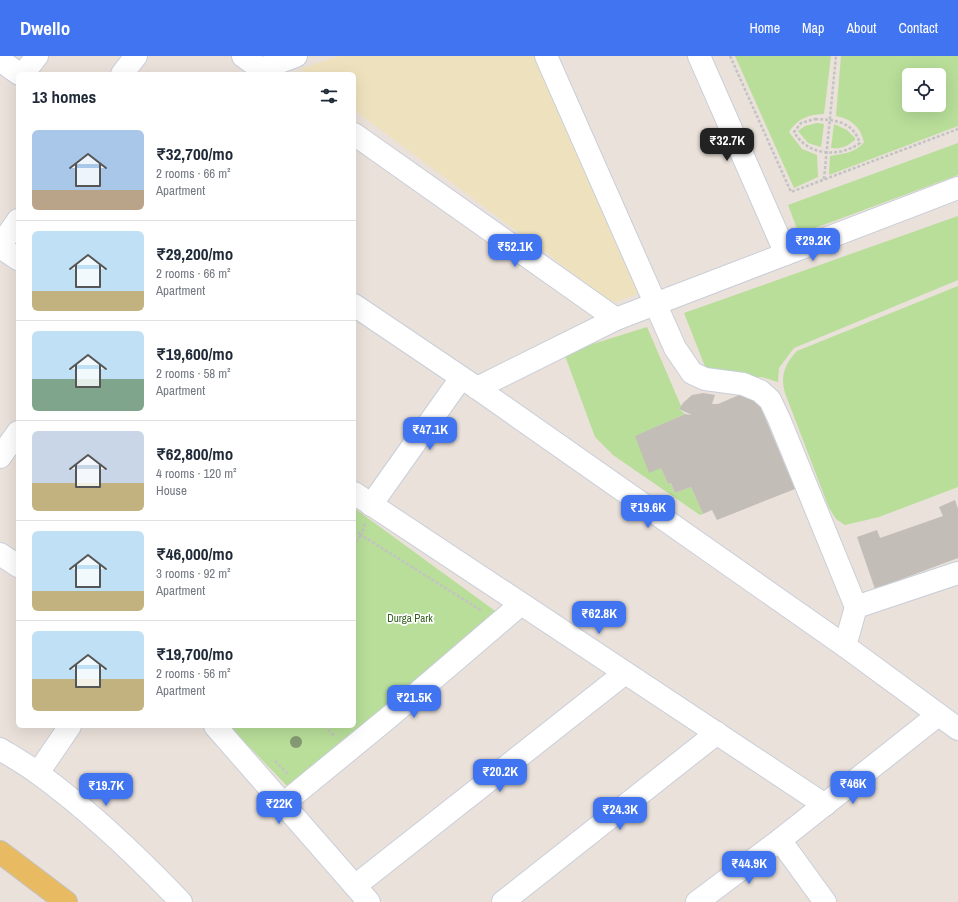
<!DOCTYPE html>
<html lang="en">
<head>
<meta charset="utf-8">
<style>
  body { margin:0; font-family:"Archivo Narrow",sans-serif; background:#f2f2f3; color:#1f2937; height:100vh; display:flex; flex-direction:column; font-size:15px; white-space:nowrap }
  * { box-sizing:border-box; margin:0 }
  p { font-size:13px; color:#747a83 }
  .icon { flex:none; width:22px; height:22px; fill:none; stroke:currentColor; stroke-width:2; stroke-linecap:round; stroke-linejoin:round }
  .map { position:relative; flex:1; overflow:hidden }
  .drawer { position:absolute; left:16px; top:16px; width:340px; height:656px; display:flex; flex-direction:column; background:#fff; border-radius:6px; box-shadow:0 4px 16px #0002 }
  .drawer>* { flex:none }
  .buttons { position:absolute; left:902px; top:12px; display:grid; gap:8px }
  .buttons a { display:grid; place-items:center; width:44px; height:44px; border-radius:6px; background:#fff; box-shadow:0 4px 16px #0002; font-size:20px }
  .price { position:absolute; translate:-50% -34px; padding:0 9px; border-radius:8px; background:#4174f0; color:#fff; font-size:13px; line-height:26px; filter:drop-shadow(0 1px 2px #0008) }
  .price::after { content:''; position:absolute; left:50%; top:24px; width:12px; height:9px; margin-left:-6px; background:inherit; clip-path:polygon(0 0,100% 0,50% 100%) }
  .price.selected { background:#222; color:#fff }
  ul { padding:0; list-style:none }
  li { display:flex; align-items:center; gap:12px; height:100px; padding:0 16px }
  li+li { border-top:1px solid #e0e1e3 }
  li span { display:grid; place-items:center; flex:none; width:112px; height:80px; border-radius:6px; color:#555 }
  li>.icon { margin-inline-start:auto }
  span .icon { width:48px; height:48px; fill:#fffc; stroke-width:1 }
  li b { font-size:17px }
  h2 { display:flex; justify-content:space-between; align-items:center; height:48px; padding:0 16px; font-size:17px }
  header { display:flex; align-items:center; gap:24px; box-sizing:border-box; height:56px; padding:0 20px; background:#4174f0; color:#fff }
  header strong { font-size:19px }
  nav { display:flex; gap:22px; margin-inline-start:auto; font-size:14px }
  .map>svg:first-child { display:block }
  .green { fill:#b8de99; fill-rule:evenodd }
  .sand { fill:#eee2be }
  .building { fill:#c2bdb6 }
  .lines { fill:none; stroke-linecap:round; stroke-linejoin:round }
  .minor-casing { stroke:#c9ced9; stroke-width:24 }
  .major-casing { stroke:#c3c3c3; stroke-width:24 }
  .path { stroke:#c3c3c3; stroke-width:2.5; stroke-dasharray:3 2; stroke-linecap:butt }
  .minor { stroke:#fff; stroke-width:22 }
  .major { stroke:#e8ba61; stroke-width:22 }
  .tree { fill:#859a72 }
  .labels { text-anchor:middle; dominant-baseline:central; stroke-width:3.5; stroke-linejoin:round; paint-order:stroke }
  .park-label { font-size:11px; fill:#32601d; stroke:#fff }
</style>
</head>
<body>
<header>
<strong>Dwello</strong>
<nav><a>Home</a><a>Map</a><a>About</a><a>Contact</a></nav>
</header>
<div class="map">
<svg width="958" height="846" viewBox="0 0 958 846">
  <rect width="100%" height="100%" fill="#eae1da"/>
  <g class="green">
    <path d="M735,0H831L824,58C809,58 797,63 789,76L802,93L817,99L818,121L794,132Z"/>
    <path d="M841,0H958V70L829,119L830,100C842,98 856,97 864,86C860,70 851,63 836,60ZM909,19H939V49H909Z"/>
    <polygon points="817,67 824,68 821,91 808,87 798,75 805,70"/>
    <path d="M834,68L847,74L855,82V84C846,91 841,93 831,92Z"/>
    <polygon points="958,87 958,119 799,178 788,149"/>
    <polygon points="958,160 958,224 794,292 779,312 778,326 762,321 747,322 706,313 684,257"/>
    <path d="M958,230V431L879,461L845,469L836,463L829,452L785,337C780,319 785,308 797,295Z"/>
    <polygon points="647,271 681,350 679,353 685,358 636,380 661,412 668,428 671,427 675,437 691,431 703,458 700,459 613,399 595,381 564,297"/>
    <polygon points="354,452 502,560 291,734 229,670 354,670"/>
  </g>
  <polygon class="sand" points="339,0 535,0 638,238 613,247 354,54 354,18 306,18 300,13"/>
  <g class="building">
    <polygon points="753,333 795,433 717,464 712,454 703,458 691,431 675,437 671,427 668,428 661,412 649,417 635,380 685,358 692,359 679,353 683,347 692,339 703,337 715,339 712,348 718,348"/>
    <polygon points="955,444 958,453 958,502 875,533 857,481 877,474 880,482 943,460 939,451"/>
  </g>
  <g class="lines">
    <g class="minor-casing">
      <g id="minor">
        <polyline points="243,0 268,18"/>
        <polyline points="546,0 675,292 692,317 705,323 743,328 760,335 770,344 779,363 856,551 845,590"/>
        <polyline points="699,0 786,198"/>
        <polyline points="0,4 19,18"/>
        <polyline points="261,13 296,0"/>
        <polyline points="23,18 37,0"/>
        <polyline points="122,18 136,0"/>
        <polyline points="354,78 616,263 477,332"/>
        <polyline points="0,190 18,164"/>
        <polyline points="0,191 18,203"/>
        <polyline points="354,249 477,332 845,590 958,673"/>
        <polyline points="616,263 958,132"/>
        <polyline points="0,401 18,376"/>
        <polyline points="354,437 825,749"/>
        <polyline points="371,449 461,322"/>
        <polyline points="0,498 18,510"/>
        <polyline points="856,551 958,517"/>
        <polyline points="215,670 369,846"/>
        <path d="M0,693C13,701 27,709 39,718C90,755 137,800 181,846"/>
        <polyline points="38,717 70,670"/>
        <polyline points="283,748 388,662 521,548"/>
        <polyline points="355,830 625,617"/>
        <polyline points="503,846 717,677"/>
        <polyline points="697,846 780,784"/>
        <polyline points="825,846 780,784 938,659"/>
      </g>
    </g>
    <g class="major-casing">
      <polyline id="major" points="0,796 66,846"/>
    </g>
    <g class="path">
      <polyline points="730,0 791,136 958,73"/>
      <path d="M815,63C836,64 852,65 860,87C839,102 808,100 794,76L801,67Z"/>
      <polyline points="824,123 836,0"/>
      <polyline points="365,468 361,479 482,555"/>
      <polyline points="354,473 361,479 354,488"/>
      <polyline points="325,670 334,680"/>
      <polyline points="275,705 288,718"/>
    </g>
    <use href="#minor" class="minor"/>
    <use href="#major" class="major"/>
  </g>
  <circle class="tree" cx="296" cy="686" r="6"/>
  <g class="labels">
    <g class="park-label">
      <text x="410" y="562">Durga Park</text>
    </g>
  </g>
</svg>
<div class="buttons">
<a><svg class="icon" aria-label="locate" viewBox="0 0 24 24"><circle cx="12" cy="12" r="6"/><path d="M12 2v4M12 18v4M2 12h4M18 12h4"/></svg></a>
</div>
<b class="price selected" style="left:727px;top:106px">₹32.7K</b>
<b class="price" style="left:813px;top:206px">₹29.2K</b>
<b class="price" style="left:515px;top:212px">₹52.1K</b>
<b class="price" style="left:430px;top:395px">₹47.1K</b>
<b class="price" style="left:648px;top:473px">₹19.6K</b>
<b class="price" style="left:599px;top:579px">₹62.8K</b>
<b class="price" style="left:414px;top:663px">₹21.5K</b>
<b class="price" style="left:500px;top:737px">₹20.2K</b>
<b class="price" style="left:853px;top:749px">₹46K</b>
<b class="price" style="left:106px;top:751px">₹19.7K</b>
<b class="price" style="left:279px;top:769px">₹22K</b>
<b class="price" style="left:620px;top:775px">₹24.3K</b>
<b class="price" style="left:749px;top:829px">₹44.9K</b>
<section class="drawer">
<h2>13 homes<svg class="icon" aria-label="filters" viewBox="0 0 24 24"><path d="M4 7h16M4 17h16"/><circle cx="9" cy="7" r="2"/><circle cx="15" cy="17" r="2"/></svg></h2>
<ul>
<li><span style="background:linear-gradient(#a9c7e8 75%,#b9a48a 0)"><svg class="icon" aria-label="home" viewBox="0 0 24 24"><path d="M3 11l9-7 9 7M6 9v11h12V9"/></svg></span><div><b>₹32,700/mo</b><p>2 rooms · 66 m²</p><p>Apartment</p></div></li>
<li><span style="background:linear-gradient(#bfe0f5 75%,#c2b280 0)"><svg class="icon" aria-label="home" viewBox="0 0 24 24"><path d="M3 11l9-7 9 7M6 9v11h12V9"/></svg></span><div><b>₹29,200/mo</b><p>2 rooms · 66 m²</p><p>Apartment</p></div></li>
<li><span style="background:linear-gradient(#bfe0f5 60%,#7fa58c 0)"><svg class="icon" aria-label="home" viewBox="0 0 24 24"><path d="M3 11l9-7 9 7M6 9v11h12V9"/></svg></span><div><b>₹19,600/mo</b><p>2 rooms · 58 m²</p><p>Apartment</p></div></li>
<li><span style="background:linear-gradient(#c9d6e8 65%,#c2b280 0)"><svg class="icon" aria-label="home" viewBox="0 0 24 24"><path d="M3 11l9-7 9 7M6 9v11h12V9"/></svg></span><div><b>₹62,800/mo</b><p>4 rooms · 120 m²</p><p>House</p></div></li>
<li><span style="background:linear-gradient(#bfe0f5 75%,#c2b280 0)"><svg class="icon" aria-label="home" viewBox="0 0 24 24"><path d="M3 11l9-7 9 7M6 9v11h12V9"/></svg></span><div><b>₹46,000/mo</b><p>3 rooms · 92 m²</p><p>Apartment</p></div></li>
<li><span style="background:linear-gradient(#bfe0f5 60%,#c2b280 0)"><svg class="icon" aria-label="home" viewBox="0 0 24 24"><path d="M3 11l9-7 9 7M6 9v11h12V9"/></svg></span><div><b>₹19,700/mo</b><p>2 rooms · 56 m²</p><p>Apartment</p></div></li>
</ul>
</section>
</div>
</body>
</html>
